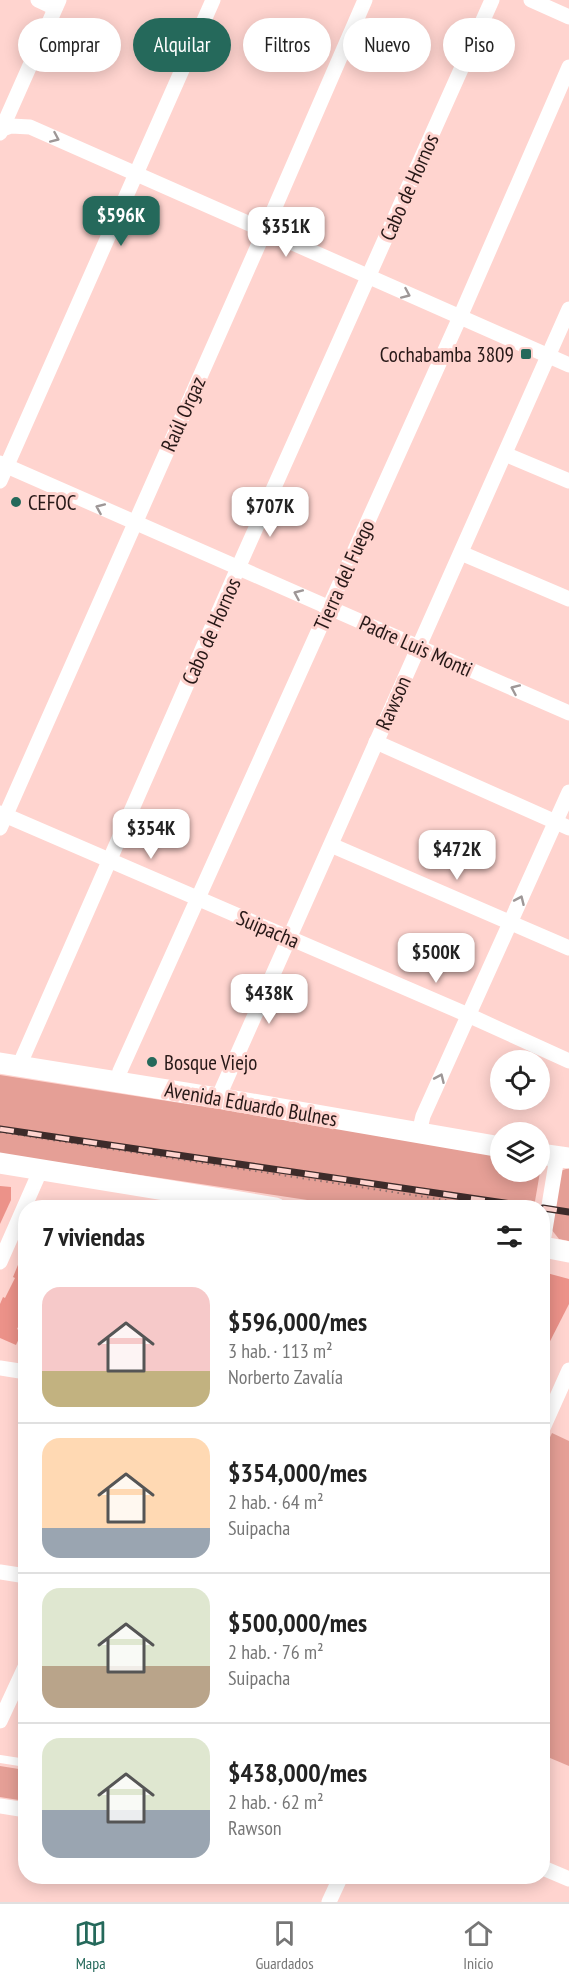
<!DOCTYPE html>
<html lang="es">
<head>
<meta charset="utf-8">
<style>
  body { margin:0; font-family:"PT Sans Narrow",sans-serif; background:#f6f6f6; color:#222; height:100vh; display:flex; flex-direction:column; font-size:22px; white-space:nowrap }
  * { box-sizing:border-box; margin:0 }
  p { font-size:20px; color:#767676 }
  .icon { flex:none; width:33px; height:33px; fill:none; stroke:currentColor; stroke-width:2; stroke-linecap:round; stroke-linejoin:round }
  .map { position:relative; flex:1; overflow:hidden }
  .details { position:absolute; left:18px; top:1200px; width:532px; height:684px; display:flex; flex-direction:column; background:#fff; border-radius:24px; box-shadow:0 3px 15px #0003 }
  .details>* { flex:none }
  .guide { position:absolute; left:18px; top:18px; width:534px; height:54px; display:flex; gap:12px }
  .fabs { position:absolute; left:490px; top:1050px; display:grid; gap:12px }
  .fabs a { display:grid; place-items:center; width:60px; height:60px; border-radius:50%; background:#fff; box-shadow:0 3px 15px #0003; font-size:30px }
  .price { position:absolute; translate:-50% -51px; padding:0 14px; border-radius:12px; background:#fff; color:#222; font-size:20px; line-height:39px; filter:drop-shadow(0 2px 3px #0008) }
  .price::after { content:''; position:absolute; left:50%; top:36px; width:18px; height:14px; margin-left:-9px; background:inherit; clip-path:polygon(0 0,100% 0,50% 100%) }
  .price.current { background:#25695b; color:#fff }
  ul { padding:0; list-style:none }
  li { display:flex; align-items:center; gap:18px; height:150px; padding:0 24px }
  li+li { border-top:2px solid #e0e0e0 }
  li span { display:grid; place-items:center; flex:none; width:168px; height:120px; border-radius:18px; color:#555 }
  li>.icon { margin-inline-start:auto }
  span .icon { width:72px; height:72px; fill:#fffc; stroke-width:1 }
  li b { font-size:26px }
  h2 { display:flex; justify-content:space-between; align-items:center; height:72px; padding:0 24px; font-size:26px }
  .chip { padding:0 21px; border-radius:27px; background:#fff; box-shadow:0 3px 15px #0003; font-size:21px; line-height:54px }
  .chip.current { background:#25695b; color:#fff }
  .dock { display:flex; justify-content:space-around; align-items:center; height:84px; border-top:2px solid #e0e0e0; background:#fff; font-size:16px; color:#767676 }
  .dock a { display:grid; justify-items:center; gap:3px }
  .dock .current { color:#25695b }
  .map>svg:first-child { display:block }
  .green { fill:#e59f96 }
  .building { fill:#ec9289 }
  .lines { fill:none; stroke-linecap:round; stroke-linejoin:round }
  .path { stroke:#8f7370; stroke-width:2; stroke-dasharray:1.5 4.5; stroke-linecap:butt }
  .service { stroke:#fff; stroke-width:8 }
  .minor { stroke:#fff; stroke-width:15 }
  .secondary { stroke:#fff; stroke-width:21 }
  .rail-casing { stroke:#3d2b2a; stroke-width:7 }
  .rail { stroke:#ffd4cf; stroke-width:4.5; stroke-dasharray:14; stroke-linecap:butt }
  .oneway { stroke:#9e9797 }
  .poi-dot { fill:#25695b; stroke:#ffd4cf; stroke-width:2 }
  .labels { text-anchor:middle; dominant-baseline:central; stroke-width:6; stroke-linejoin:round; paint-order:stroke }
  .street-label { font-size:21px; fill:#271817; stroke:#ffd4cf }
  .poi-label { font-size:21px; fill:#271817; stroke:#ffd4cf; text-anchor:start }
</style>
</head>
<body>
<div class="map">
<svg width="569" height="1902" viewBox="0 0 569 1902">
  <rect width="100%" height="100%" fill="#ffd4cf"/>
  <g class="green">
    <polygon points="0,1075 501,1153 501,1172 540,1172 534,1207 354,1207 0,1154"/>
    <polygon points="569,1168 569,1241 559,1239 551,1229 560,1171"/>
    <polygon points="552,1433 569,1441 569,1766 543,1755 543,1452"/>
    <polygon points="0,1766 25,1770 25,1801 0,1797"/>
  </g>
  <g class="building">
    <polygon points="0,1186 11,1187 11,1200 0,1224"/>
    <polygon points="25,1248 26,1312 17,1329 22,1332 16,1345 0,1338 0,1304 3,1297 5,1298 15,1278 13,1277"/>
    <polygon points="543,1272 569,1279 569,1304 543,1355"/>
  </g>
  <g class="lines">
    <polyline class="path" points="0,1132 497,1208"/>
    <polyline class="service" points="0,1759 26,1763"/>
    <g class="minor">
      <polyline points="38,0 55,8"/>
      <polyline points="531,0 569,17"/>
      <polyline points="0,130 11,126 30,127 569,365"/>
      <polyline points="0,133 59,0"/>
      <polyline points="505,454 569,481"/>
      <polyline points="0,463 569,713"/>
      <polyline points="0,481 213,0"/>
      <polyline points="461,553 569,599"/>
      <polyline points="376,742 569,828"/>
      <polyline points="0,813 468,1015 569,1061"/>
      <polyline points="0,828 265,230 365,0"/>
      <polyline points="331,845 569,948"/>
      <polyline points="19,1066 238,568 492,0"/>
      <polyline points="117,1082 120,1071 460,317 569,67"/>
      <polyline points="218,1098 569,309"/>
      <polyline points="419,1133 423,1116 569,792"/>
      <polyline points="543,1242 557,1157"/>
      <polyline points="0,1262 41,1169"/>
      <polyline points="0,1368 26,1372"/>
      <polyline points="543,1428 569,1370"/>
      <polyline points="0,1572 26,1576"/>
      <polyline points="0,1721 26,1665"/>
      <polyline points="0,1806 26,1810"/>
      <polyline points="543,1868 569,1879"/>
      <polyline points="329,1902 341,1876"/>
    </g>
    <g class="secondary">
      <polyline points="0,1063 218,1098 501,1147"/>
      <polyline points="540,1154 569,1158"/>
      <polyline points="0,1163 276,1208"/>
      <polyline points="543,1247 569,1252"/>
    </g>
    <g class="rail-casing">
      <g id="rail">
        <polyline points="0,1129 538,1208"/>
        <polyline points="543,1208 569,1212"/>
      </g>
    </g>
    <use href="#rail" class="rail"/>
  </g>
  <defs><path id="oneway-chevron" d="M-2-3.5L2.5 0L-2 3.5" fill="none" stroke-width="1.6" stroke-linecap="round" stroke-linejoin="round" transform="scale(1.5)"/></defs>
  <g class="oneway">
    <use href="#oneway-chevron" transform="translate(55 138) rotate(24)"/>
    <use href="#oneway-chevron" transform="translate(406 294) rotate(24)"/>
    <use href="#oneway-chevron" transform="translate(100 508) rotate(-156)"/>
    <use href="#oneway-chevron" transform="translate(298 594) rotate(-156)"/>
    <use href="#oneway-chevron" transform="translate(515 689) rotate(-156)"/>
    <use href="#oneway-chevron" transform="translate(520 900) rotate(-66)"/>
    <use href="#oneway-chevron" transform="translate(440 1078) rotate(-66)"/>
  </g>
  <g class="poi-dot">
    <rect x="520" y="348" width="12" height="12" rx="3"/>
    <circle cx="16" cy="502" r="6"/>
    <circle cx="152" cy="1062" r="6"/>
  </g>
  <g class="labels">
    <g class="street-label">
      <text transform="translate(409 187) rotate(-66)">Cabo de Hornos</text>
      <text transform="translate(183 414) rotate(-66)">Raúl Orgaz</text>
      <text transform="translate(344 575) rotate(-66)">Tierra del Fuego</text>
      <text transform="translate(211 631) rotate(-66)">Cabo de Hornos</text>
      <text transform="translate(416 646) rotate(24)">Padre Luis Monti</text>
      <text transform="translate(393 703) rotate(-66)">Rawson</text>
      <text transform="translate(268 929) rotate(23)">Suipacha</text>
      <text transform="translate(251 1104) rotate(10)">Avenida Eduardo Bulnes</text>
    </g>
    <g class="poi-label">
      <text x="514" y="354" text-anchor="end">Cochabamba 3809</text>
      <text x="28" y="502">CEFOC</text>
      <text x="164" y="1062">Bosque Viejo</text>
    </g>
  </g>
</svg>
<div class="fabs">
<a><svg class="icon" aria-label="locate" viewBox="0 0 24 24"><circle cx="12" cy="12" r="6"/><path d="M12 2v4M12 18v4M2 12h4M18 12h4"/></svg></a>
<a><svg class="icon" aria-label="layers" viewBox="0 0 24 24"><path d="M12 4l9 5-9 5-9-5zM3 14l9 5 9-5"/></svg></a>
</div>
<b class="price current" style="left:121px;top:247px">$596K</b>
<b class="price" style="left:286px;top:258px">$351K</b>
<b class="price" style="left:270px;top:538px">$707K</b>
<b class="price" style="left:151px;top:860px">$354K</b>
<b class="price" style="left:457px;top:881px">$472K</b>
<b class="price" style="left:436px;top:984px">$500K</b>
<b class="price" style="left:269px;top:1025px">$438K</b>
<div class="guide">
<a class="chip">Comprar</a>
<a class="chip current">Alquilar</a>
<a class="chip">Filtros</a>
<a class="chip">Nuevo</a>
<a class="chip">Piso</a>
</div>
<section class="details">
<h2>7 viviendas<svg class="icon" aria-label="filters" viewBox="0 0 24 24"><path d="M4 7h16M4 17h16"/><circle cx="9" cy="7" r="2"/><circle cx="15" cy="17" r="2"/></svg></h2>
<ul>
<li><span style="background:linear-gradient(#f6c9c9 70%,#c2b280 0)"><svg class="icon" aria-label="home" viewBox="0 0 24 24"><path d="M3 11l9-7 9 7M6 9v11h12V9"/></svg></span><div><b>$596,000/mes</b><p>3 hab. · 113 m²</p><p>Norberto Zavalía</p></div></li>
<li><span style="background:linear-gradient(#ffd9b3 75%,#9aa5b1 0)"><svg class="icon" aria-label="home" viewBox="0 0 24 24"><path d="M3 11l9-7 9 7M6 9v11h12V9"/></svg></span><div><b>$354,000/mes</b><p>2 hab. · 64 m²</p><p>Suipacha</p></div></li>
<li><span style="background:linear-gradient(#dfe7d0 65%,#b9a48a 0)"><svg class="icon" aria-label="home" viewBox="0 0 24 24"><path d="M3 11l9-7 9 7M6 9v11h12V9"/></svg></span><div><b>$500,000/mes</b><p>2 hab. · 76 m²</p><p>Suipacha</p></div></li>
<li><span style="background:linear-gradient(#dfe7d0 60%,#9aa5b1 0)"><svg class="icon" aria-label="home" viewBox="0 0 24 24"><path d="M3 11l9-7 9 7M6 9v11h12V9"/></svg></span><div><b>$438,000/mes</b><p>2 hab. · 62 m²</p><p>Rawson</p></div></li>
</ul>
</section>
</div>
<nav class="dock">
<a class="current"><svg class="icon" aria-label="map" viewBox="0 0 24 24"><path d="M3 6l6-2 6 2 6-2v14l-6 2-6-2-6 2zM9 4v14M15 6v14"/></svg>Mapa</a>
<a><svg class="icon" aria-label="saved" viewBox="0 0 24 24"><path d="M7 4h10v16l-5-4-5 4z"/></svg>Guardados</a>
<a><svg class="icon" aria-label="home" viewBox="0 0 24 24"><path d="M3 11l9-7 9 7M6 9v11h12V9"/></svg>Inicio</a>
</nav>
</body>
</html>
